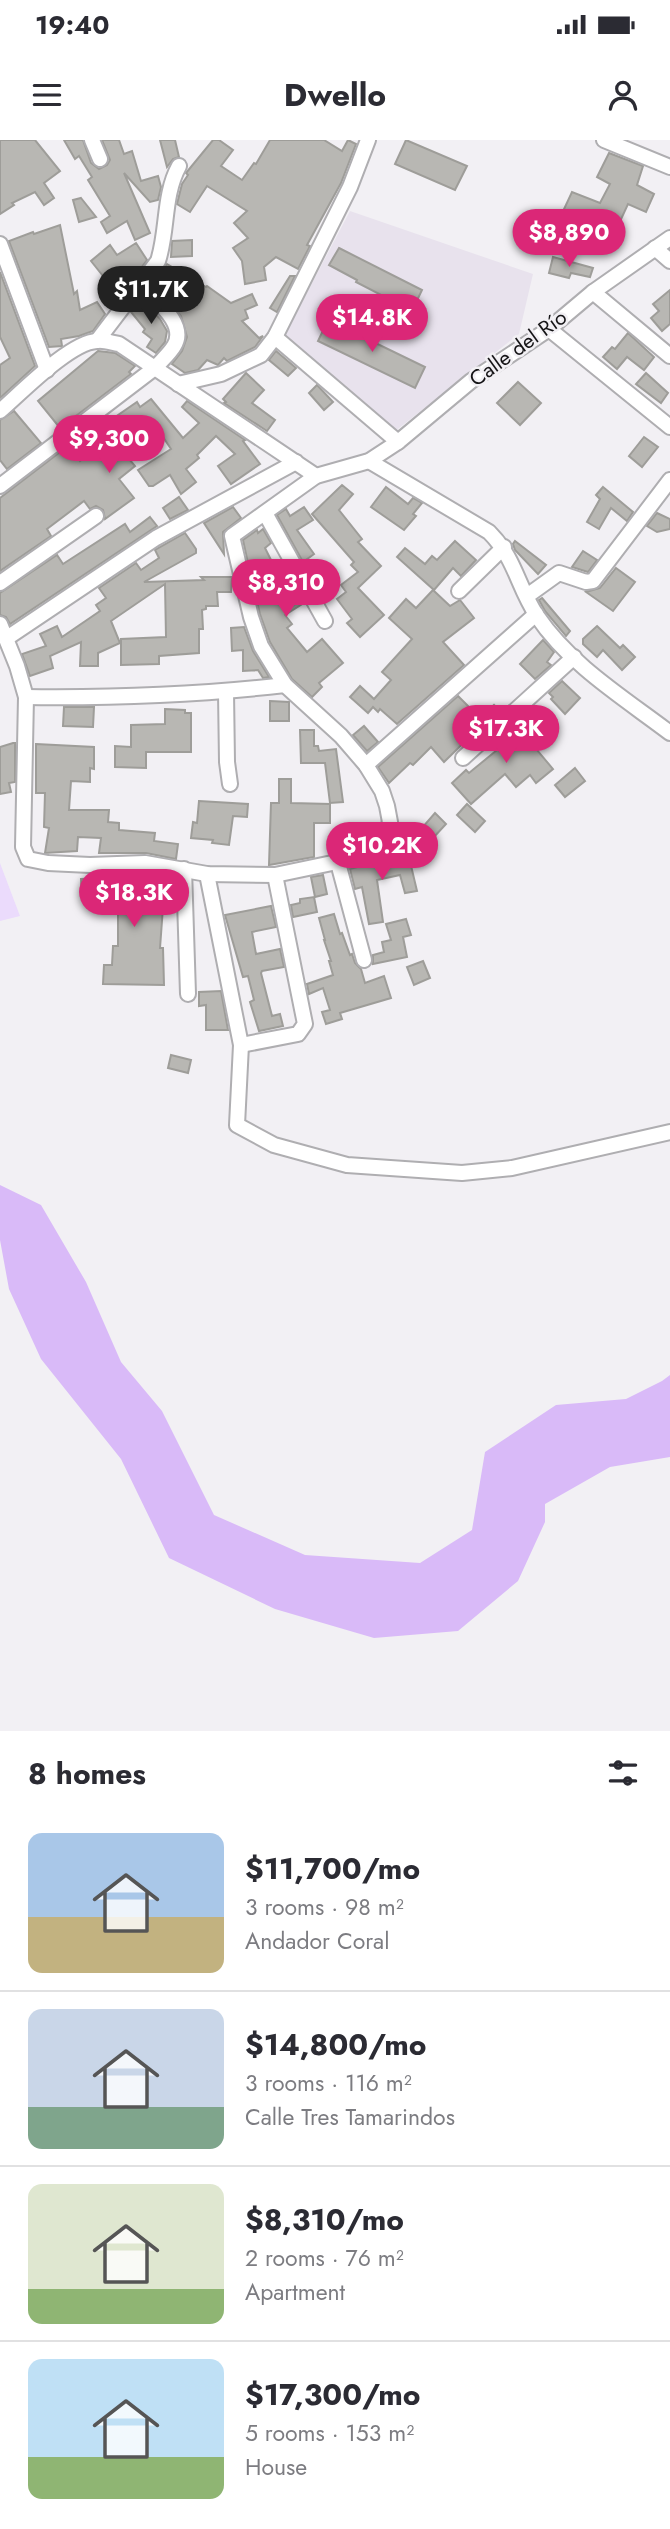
<!DOCTYPE html>
<html lang="en">
<head>
<meta charset="utf-8">
<style>
  body { margin:0; font-family:Jost,sans-serif; background:#f2f2f3; color:#2b2b33; height:100vh; display:flex; flex-direction:column; font-size:26px; white-space:nowrap }
  * { box-sizing:border-box; margin:0 }
  p { font-size:23px; color:#7c7c81 }
  .icon { flex:none; width:38px; height:38px; fill:none; stroke:currentColor; stroke-width:2; stroke-linecap:round; stroke-linejoin:round }
  .map { position:relative; height:1591px; overflow:hidden }
  .panel { display:flex; flex-direction:column; background:#fff; flex:1 }
  .panel>* { flex:none }
  .price { position:absolute; translate:-50% -60px; padding:0 16px; border-radius:24px; background:#db2777; color:#fff; font-size:23px; line-height:46px; filter:drop-shadow(0 2px 4px #0008) }
  .price::after { content:''; position:absolute; left:50%; top:42px; width:21px; height:16px; margin-left:-10px; background:inherit; clip-path:polygon(0 0,100% 0,50% 100%) }
  .price.current { background:#222; color:#fff }
  ul { padding:0; list-style:none }
  li { display:flex; align-items:center; gap:21px; height:175px; padding:0 28px }
  li+li { border-top:2px solid #e1e1e2 }
  li span { display:grid; place-items:center; flex:none; width:196px; height:140px; border-radius:14px; color:#555 }
  li>.icon { margin-inline-start:auto }
  span .icon { width:84px; height:84px; fill:#fffc; stroke-width:1 }
  li b { font-size:30px }
  h2 { display:flex; justify-content:space-between; align-items:center; height:84px; padding:0 28px; font-size:30px }
  .status { display:flex; justify-content:space-between; align-items:center; height:49px; padding:0 35px; background:#fff; direction:ltr }
  .status svg { height:19px; fill:currentColor }
  header { display:flex; justify-content:space-between; align-items:center; height:91px; padding:0 28px; background:#fff; font-size:32px; font-weight:700 }
  .map>svg:first-child { display:block }
  .built { fill:#e8e2ed }
  .green { fill:#ebdbfc }
  .water { fill:#d9baf8 }
  .building { fill:#b8b7b3; stroke:#9e9d99; stroke-width:2 }
  .lines { fill:none; stroke-linecap:round; stroke-linejoin:round }
  .minor-casing { stroke:#afaeb1; stroke-width:18 }
  .minor { stroke:#fff; stroke-width:14 }
  .labels { text-anchor:middle; dominant-baseline:central; stroke-width:5; stroke-linejoin:round; paint-order:stroke }
  .street-label { font-size:21px; fill:#151416; stroke:#f2f0f4 }
</style>
</head>
<body>
<div class="status"><b>19:40</b><svg viewBox="0 0 49 12"><path d="M0 12V9h3v3zM5 12V6h3v6zM10 12V3h3v9zM15 12V0h3v12zM26 1h20v11H26zM47 4h2v5h-2z"/></svg></div>
<header><svg class="icon" aria-label="menu" viewBox="0 0 24 24"><path d="M4 6h16M4 12h16M4 18h16"/></svg>Dwello<svg class="icon" aria-label="person" viewBox="0 0 24 24"><circle cx="12" cy="8" r="4"/><path d="M4 21q1-7 8-7t8 7"/></svg></header>
<div class="map">
<svg width="670" height="1591" viewBox="0 0 670 1591">
  <rect width="100%" height="100%" fill="#f2f0f4"/>
  <polygon class="built" points="350,71 533,134 519,194 394,292 283,198"/>
  <polygon class="green" points="0,723 20,776 0,781"/>
  <polygon class="water" points="0,1045 41,1065 86,1142 121,1222 162,1271 214,1375 305,1415 420,1423 472,1390 485,1312 556,1265 626,1259 662,1241 670,1235 670,1317 610,1327 545,1364 545,1382 518,1441 458,1491 374,1498 275,1469 169,1418 121,1319 41,1219 9,1149 0,1100"/>
  <g class="building">
    <polygon points="0,0 35,0 60,31 44,43 54,58 44,65 35,52 12,63 14,65 0,74"/>
    <polygon points="64,0 83,0 91,23 99,29 107,25 110,20 102,0 119,0 124,14 132,11 141,41 158,36 161,47 158,60 150,62 124,33 150,93 135,100 127,81 107,93 101,82 110,76 88,40 92,37 79,16 75,19"/>
    <polygon points="160,0 175,0 179,17 173,19 167,27"/>
    <polygon points="213,0 219,0 233,10 221,26 242,40 254,23 256,24 270,0 324,0 342,11 348,0 356,4 341,43 307,105 310,106 298,129 276,117 264,127 266,140 245,144 242,121 233,108 248,98 234,83 247,71 207,46 190,72 177,64 182,44 188,35 186,33"/>
    <polygon points="406,0 467,26 455,50 395,24"/>
    <polygon points="609,13 643,26 637,45 654,54 646,72 628,64 617,88 586,74 579,90 558,82 572,52 600,63 610,44 597,37"/>
    <polygon points="81,58 96,77 79,82 73,60"/>
    <polygon points="60,85 74,154 77,151 80,170 97,162 105,174 93,191 79,196 61,199 62,206 49,207 9,101 33,92 34,94"/>
    <polygon points="192,100 192,116 171,117 172,101"/>
    <polygon points="136,103 147,120 123,152 116,143 111,146 91,121 110,105 117,115"/>
    <polygon points="339,108 422,150 412,171 356,142 357,140 329,125"/>
    <polygon points="553,117 593,128 590,137 571,133 569,138 549,133"/>
    <polygon points="167,124 206,147 207,146 231,163 252,154 257,165 245,170 248,178 242,181 259,198 263,196 255,207 227,221 224,218 218,225 207,220 198,230 185,233 172,224 182,211 187,197 181,176 153,143"/>
    <polygon points="0,132 35,226 0,258 0,225 10,218 0,197"/>
    <polygon points="290,136 295,136 277,172 270,168"/>
    <polygon points="670,150 670,184 662,191 651,178 659,171 653,164"/>
    <polygon points="141,159 160,179 167,191 165,202 156,213 147,207 152,199 143,192 145,189 131,172"/>
    <polygon points="328,180 425,227 415,248 318,201"/>
    <polygon points="628,193 654,217 644,230 627,217 617,229 603,217 612,207 615,209"/>
    <polygon points="98,211 115,213 135,226 129,232 131,234 60,288 38,261"/>
    <polygon points="276,211 296,228 288,236 269,220"/>
    <polygon points="246,233 264,250 252,263 275,280 267,291 224,263 226,262 223,259"/>
    <polygon points="646,233 668,253 661,263 636,244"/>
    <polygon points="518,242 541,263 520,285 497,263"/>
    <polygon points="317,245 333,262 324,270 309,253"/>
    <polygon points="151,259 183,298 199,283 182,267 187,261 245,300 243,301 260,324 231,344 218,326 235,314 216,296 197,315 199,318 186,329 196,342 181,354 170,335 153,346 149,346 138,330 171,309 151,279 119,301 121,305 119,307 135,326 119,339 134,358 105,379 103,370 96,366 90,369 84,361 47,389 51,396 0,431 0,358 68,306 80,321 98,305 87,292 102,281 105,284 137,262 140,267"/>
    <polygon points="14,271 41,303 7,329 0,320 0,280"/>
    <polygon points="644,297 658,307 642,327 629,316"/>
    <polygon points="342,345 353,354 339,370 362,399 358,402 381,426 358,448 384,475 360,497 347,483 352,479 337,459 346,452 341,445 358,432 351,425 354,422 312,374"/>
    <polygon points="386,347 408,364 413,358 422,363 413,374 416,376 404,390 371,367"/>
    <polygon points="603,347 633,372 627,381 611,368 599,389 587,382 600,359 596,355"/>
    <polygon points="179,357 188,370 170,379 163,368"/>
    <polygon points="233,367 241,378 223,392 224,414 204,383"/>
    <polygon points="304,367 313,380 297,390 314,414 303,422 277,375 286,369 290,376"/>
    <polygon points="657,373 670,379 670,389 657,392 647,386"/>
    <polygon points="150,377 157,386 10,484 6,477 0,475 0,453 57,415 63,424 125,384 130,392"/>
    <polygon points="263,389 271,403 265,408 276,430 283,425 304,463 285,475 292,484 287,488 307,512 322,499 343,523 319,543 322,547 312,557 292,539 270,502 260,474 256,457 265,453 248,423 243,400 257,390 258,393"/>
    <polygon points="185,393 196,409 196,413 144,442 204,440 201,437 232,437 231,452 217,452 218,466 206,466 206,469 202,470 203,489 199,489 199,513 159,516 159,524 121,525 121,499 166,497 165,444 111,481 120,503 98,513 98,526 80,526 81,502 50,516 53,528 30,536 22,514 46,506 40,494 57,486 62,497 100,471 96,465 106,458 99,448 136,423 141,430 159,418 155,410"/>
    <polygon points="455,401 476,420 461,436 453,428 434,450 397,417 405,408 425,424 432,416 437,420"/>
    <polygon points="515,401 546,425 538,434 515,410 513,404"/>
    <polygon points="583,411 597,420 588,432 572,427"/>
    <polygon points="616,428 635,442 613,471 586,452 600,448"/>
    <polygon points="433,450 450,466 460,460 474,478 443,502 464,525 397,584 380,569 378,572 373,567 368,573 350,557 360,546 374,559 391,540 382,532 412,499 389,478 406,459 416,468"/>
    <polygon points="542,458 570,491 566,496 545,471 539,460"/>
    <polygon points="597,486 620,508 623,505 635,517 622,530 603,510 597,517 583,504 583,499"/>
    <polygon points="244,487 253,511 269,537 263,538 258,530 243,531 243,510 232,511 231,488"/>
    <polygon points="543,500 554,512 547,522 551,525 535,539 520,524"/>
    <polygon points="562,541 580,558 565,574 551,559 553,557 549,553"/>
    <polygon points="458,556 480,578 494,565 500,571 484,585 483,584 444,622 431,607 413,625 410,623 389,643 378,627"/>
    <polygon points="270,561 289,562 289,581 270,581"/>
    <polygon points="64,567 94,567 93,587 63,586"/>
    <polygon points="165,569 185,570 185,573 191,573 191,612 146,612 146,628 115,627 115,606 131,607 131,585 165,584"/>
    <polygon points="364,586 378,602 367,611 353,595"/>
    <polygon points="512,586 525,601 537,590 547,600 536,609 553,629 536,643 530,635 516,647 505,634 471,664 452,643 466,630 469,633 497,610 497,600"/>
    <polygon points="300,590 314,590 314,606 318,606 319,611 336,609 343,662 330,663 325,623 301,623"/>
    <polygon points="13,603 15,603 15,642 9,643 11,652 0,654 0,607"/>
    <polygon points="36,604 94,607 94,629 90,628 90,642 71,641 69,670 109,670 108,682 119,683 119,690 155,693 154,701 178,704 176,719 146,713 99,713 101,698 78,697 77,711 45,713 49,688 44,687 45,653 36,653"/>
    <polygon points="575,628 585,641 565,657 555,645"/>
    <polygon points="279,639 291,639 291,663 330,664 330,683 314,683 314,717 269,725 271,663 279,663"/>
    <polygon points="199,661 248,664 247,677 233,676 229,705 212,703 213,700 191,698 193,682 197,683"/>
    <polygon points="467,664 485,681 475,692 457,675"/>
    <polygon points="435,673 446,684 433,698 422,688"/>
    <polygon points="408,713 417,751 405,753 400,735 377,740 383,782 369,784 362,747 355,749 350,729"/>
    <polygon points="145,733 173,738 172,741 165,740 160,808 163,808 164,845 103,844 104,825 112,825 113,806 118,806 118,765 109,765 109,757 82,758 81,739 104,738 104,745 144,743"/>
    <polygon points="323,735 327,754 315,757 311,737"/>
    <polygon points="314,757 317,772 293,777 291,765 300,763 300,759"/>
    <polygon points="271,766 276,787 252,792 256,814 280,809 284,827 262,831 261,833 272,876 280,874 283,886 259,891 250,862 254,860 248,836 243,837 225,775"/>
    <polygon points="334,774 340,794 342,793 350,815 352,814 355,823 361,829 365,843 384,836 391,858 340,873 342,879 326,884 322,872 330,870 323,848 309,854 307,844 333,835 329,821 331,821 324,800 325,800 319,778"/>
    <polygon points="406,779 411,795 403,797 407,817 373,824 373,815 384,812 382,802 391,800 386,784"/>
    <polygon points="423,821 430,838 414,845 407,827"/>
    <polygon points="221,851 228,890 206,890 206,865 199,866 199,852"/>
    <polygon points="171,915 191,920 188,933 168,928"/>
  </g>
  <g class="lines">
    <g class="minor-casing">
      <g id="minor">
        <polyline points="92,0 100,19"/>
        <polyline points="604,0 670,27"/>
        <polyline points="0,104 47,230"/>
        <polyline points="655,108 670,121"/>
        <polyline points="593,152 670,216"/>
        <polyline points="549,189 670,287"/>
        <polyline points="275,197 398,302"/>
        <path d="M97,201L158,121C168,91 163,55 179,26"/>
        <polyline points="178,244 221,234 261,215 275,197 350,47 368,0"/>
        <path d="M0,271C21,253 70,202 97,201C104,200 112,203 119,204L316,336"/>
        <path d="M369,321L489,392C516,419 517,446 537,476C570,525 624,558 670,593"/>
        <path d="M0,346L156,227C162,220 170,213 174,206C188,184 155,160 142,146"/>
        <polyline points="265,373 325,481"/>
        <polyline points="0,443 96,376"/>
        <polyline points="459,451 504,407"/>
        <polyline points="527,456 559,433 586,442 593,441 670,340"/>
        <polyline points="0,484 17,526 26,557 23,707 28,719 48,723 90,725 145,723 207,734 275,735 356,718 374,712 384,697 390,682 387,666 382,651 366,625 341,596 285,545 261,506 251,477 232,396 316,336 369,321 398,302 471,241 549,189 593,152 670,98"/>
        <polyline points="7,498 156,398 296,322"/>
        <polyline points="226,552 227,622 230,644"/>
        <path d="M26,557C113,558 199,555 285,545"/>
        <polyline points="463,618 574,517"/>
        <polyline points="366,625 536,474"/>
        <polyline points="338,723 364,820"/>
        <polyline points="184,729 188,854"/>
        <polyline points="207,734 241,905 237,985 274,1005 347,1025 462,1033 512,1028 670,992"/>
        <polyline points="241,905 298,894 305,884 275,735"/>
      </g>
    </g>
    <use href="#minor" class="minor"/>
  </g>
  <g class="labels">
    <g class="street-label">
      <text transform="translate(518 208) rotate(-36)">Calle del Río</text>
    </g>
  </g>
</svg>
<b class="price" style="left:569px;top:129px">$8,890</b>
<b class="price current" style="left:151px;top:186px">$11.7K</b>
<b class="price" style="left:372px;top:214px">$14.8K</b>
<b class="price" style="left:109px;top:335px">$9,300</b>
<b class="price" style="left:286px;top:479px">$8,310</b>
<b class="price" style="left:506px;top:625px">$17.3K</b>
<b class="price" style="left:382px;top:742px">$10.2K</b>
<b class="price" style="left:134px;top:789px">$18.3K</b>
</div>
<section class="panel">
<h2>8 homes<svg class="icon" aria-label="filters" viewBox="0 0 24 24"><path d="M4 7h16M4 17h16"/><circle cx="9" cy="7" r="2"/><circle cx="15" cy="17" r="2"/></svg></h2>
<ul>
<li><span style="background:linear-gradient(#a9c7e8 60%,#c2b280 0)"><svg class="icon" aria-label="home" viewBox="0 0 24 24"><path d="M3 11l9-7 9 7M6 9v11h12V9"/></svg></span><div><b>$11,700/mo</b><p>3 rooms · 98 m²</p><p>Andador Coral</p></div></li>
<li><span style="background:linear-gradient(#c9d6e8 70%,#7fa58c 0)"><svg class="icon" aria-label="home" viewBox="0 0 24 24"><path d="M3 11l9-7 9 7M6 9v11h12V9"/></svg></span><div><b>$14,800/mo</b><p>3 rooms · 116 m²</p><p>Calle Tres Tamarindos</p></div></li>
<li><span style="background:linear-gradient(#dfe7d0 75%,#8fb573 0)"><svg class="icon" aria-label="home" viewBox="0 0 24 24"><path d="M3 11l9-7 9 7M6 9v11h12V9"/></svg></span><div><b>$8,310/mo</b><p>2 rooms · 76 m²</p><p>Apartment</p></div></li>
<li><span style="background:linear-gradient(#bfe0f5 70%,#8fb573 0)"><svg class="icon" aria-label="home" viewBox="0 0 24 24"><path d="M3 11l9-7 9 7M6 9v11h12V9"/></svg></span><div><b>$17,300/mo</b><p>5 rooms · 153 m²</p><p>House</p></div></li>
</ul>
</section>
</body>
</html>
